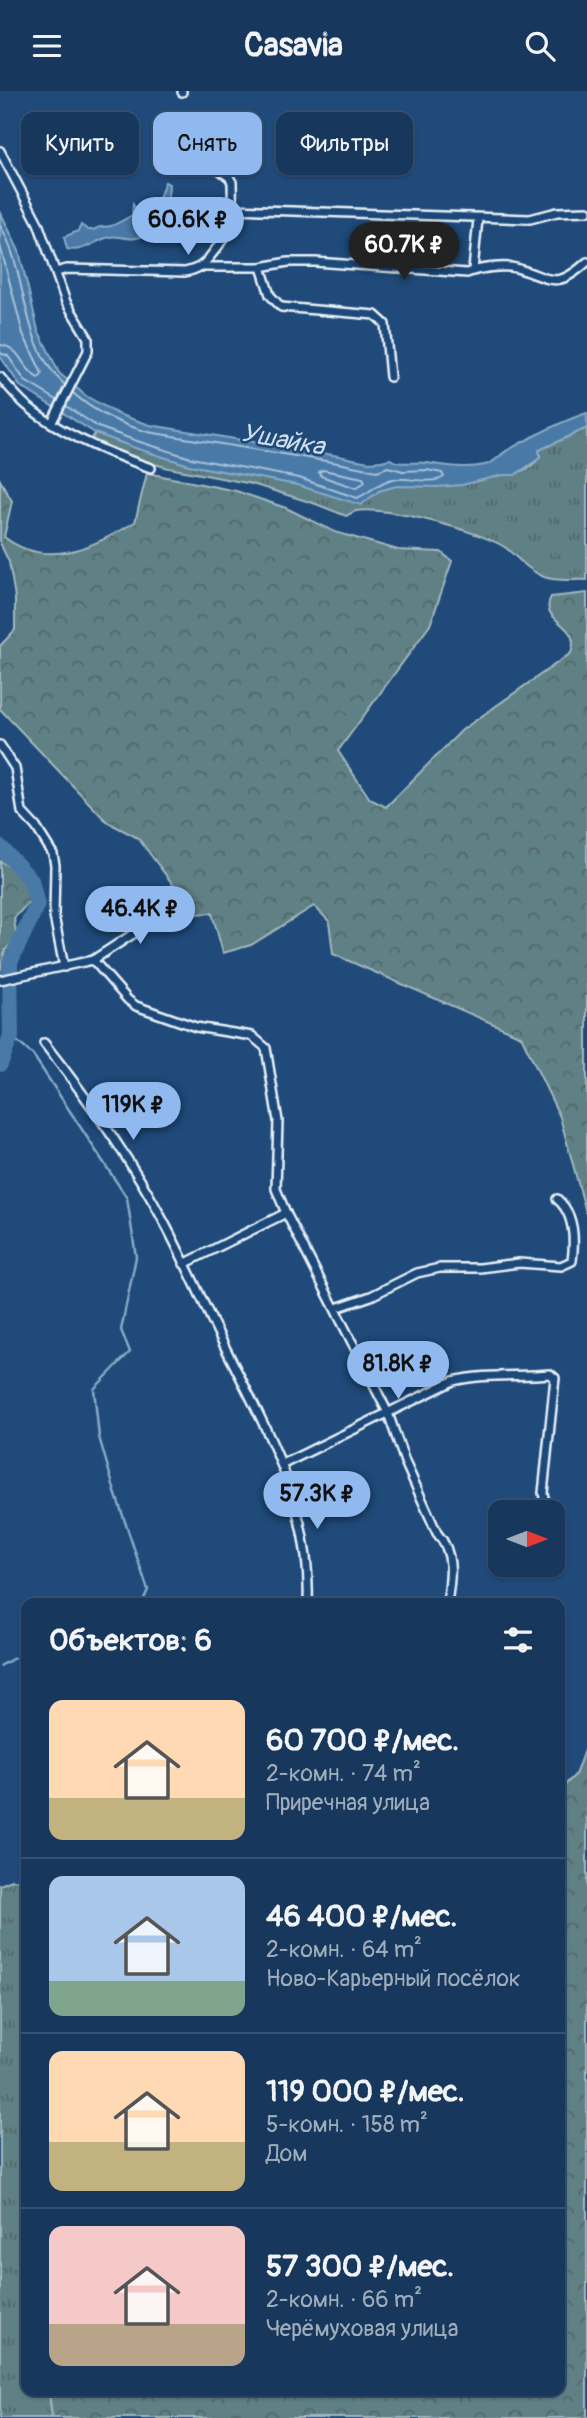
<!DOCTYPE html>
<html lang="ru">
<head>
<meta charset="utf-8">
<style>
  body { margin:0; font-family:Pangolin,sans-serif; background:#203f62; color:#f1f3f6; height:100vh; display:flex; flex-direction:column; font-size:26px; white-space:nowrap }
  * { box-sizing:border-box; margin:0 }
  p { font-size:23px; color:#9eacbb }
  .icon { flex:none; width:38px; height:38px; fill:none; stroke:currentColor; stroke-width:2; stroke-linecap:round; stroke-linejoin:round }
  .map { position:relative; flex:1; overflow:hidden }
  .side { position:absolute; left:21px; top:1507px; width:544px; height:798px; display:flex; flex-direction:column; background:#17385c; border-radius:14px; box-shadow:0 2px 5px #0004,0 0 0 2px #365272 }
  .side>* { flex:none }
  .top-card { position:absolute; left:21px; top:21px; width:546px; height:63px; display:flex; gap:14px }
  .needle { width:46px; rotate:90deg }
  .controls { position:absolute; left:488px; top:1409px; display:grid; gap:14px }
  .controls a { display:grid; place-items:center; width:77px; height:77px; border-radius:14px; background:#17385c; box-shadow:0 2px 5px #0004,0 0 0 2px #365272; font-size:35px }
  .price { position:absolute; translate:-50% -60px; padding:0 16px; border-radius:24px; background:#90b9f0; color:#111; font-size:23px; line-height:46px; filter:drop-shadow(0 2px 4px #0008) }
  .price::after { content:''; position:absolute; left:50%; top:42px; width:21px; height:16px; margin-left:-10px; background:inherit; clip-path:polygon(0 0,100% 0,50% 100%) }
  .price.on { background:#222; color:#fff }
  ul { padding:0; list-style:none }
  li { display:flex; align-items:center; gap:21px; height:175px; padding:0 28px }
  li+li { border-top:2px solid #365272 }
  li span { display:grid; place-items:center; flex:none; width:196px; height:140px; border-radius:14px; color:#555 }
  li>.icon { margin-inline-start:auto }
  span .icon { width:84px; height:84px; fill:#fffc; stroke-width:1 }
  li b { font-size:30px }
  h2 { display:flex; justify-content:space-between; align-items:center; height:84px; padding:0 28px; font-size:30px }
  .pill { padding:0 24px; border-radius:14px; background:#17385c; box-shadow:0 2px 5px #0004,0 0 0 2px #365272; font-size:24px; line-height:63px }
  .pill.on { background:#90b9f0; color:#111 }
  header { display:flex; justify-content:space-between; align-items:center; height:91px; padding:0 28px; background:#17385c; font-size:32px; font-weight:800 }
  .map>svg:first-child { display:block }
  .grass { fill:url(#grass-tufts); stroke:#a3b8be; stroke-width:2 }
  .forest { fill:url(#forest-crowns); stroke:#a3b8be; stroke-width:2 }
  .water { fill:#4a7aa7; stroke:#89aac7; stroke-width:2 }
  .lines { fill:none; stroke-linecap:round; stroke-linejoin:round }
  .shore { stroke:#a9c1d8; stroke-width:2 }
  .stream { stroke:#89aac7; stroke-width:2.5 }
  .river { stroke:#4a7aa7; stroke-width:16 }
  .minor-casing { stroke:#e8f1f8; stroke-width:12 }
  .minor { stroke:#1f4a7a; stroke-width:7 }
  .labels { text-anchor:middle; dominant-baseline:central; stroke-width:5; stroke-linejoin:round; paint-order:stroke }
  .water-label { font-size:26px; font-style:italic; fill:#d0dfec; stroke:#1f4a7a }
</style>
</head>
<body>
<header><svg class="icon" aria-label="menu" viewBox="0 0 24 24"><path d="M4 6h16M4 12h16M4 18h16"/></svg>Casavia<svg class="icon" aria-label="search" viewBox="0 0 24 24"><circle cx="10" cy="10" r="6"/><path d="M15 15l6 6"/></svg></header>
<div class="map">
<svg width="587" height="2327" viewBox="0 0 587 2327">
  <defs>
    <pattern id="grass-tufts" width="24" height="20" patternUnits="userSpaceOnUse" patternTransform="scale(1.75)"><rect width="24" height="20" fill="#5e8085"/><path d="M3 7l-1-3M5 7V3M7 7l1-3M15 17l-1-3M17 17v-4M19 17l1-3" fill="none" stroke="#53676a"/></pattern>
    <pattern id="forest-crowns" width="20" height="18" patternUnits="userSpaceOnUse" patternTransform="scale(1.75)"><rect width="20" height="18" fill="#5e8085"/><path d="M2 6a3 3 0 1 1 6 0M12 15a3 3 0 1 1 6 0" fill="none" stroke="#53676a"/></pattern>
  </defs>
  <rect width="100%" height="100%" fill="#1f4a7a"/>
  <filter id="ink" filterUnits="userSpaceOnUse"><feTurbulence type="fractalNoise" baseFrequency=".0143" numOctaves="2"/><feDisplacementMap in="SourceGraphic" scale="14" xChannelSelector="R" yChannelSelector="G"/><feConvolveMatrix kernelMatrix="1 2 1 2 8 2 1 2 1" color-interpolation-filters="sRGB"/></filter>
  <g filter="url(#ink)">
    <g class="grass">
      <path d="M587,337V489C574,488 557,491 544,486C528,479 519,468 506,457C484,441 382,414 356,420C353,421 350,423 346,425L316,413L252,393L169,377L140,369L91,349L97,339L378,397C405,392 432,395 460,393C472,392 485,388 497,385C516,381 526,383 540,366L539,359Z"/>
      <polygon points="12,1789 26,1790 26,2300 49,2300 52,2327 0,2327 0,1794"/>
    </g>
    <g class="forest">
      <path d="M147,382L236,400L286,417L335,441L398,459L441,461L452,470L430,534L338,660L370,708L386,716L462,639L571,562C583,532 537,531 551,506L587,502V1125L560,1026L521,945L333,863L329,830L314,815L251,854L223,862L212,822L195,823L138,747L107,731L0,618V555L15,539V506L9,471L0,452V389L12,410L4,446C47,479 94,456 135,431Z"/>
      <path d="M0,770C15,779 31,791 30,810L14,827L16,842L14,850L5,859L0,881Z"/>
      <polygon points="587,1651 587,2327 52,2327 49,2300 560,2300 560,1699 575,1684"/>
    </g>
    <g class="water">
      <path d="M165,91L169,93C169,112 158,143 137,147C127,149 118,144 109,146C94,150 83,162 67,158L64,146L78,140L81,134L88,139H94C100,134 103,137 111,135C117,133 127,127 132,124L133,113L135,117L141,118L152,109L159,107Z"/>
      <path d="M0,120L19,160L38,239L50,263L59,282L86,305L118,323L150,334L339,365C359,369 370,374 390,368C401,375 414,370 427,372C448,375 465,378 485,374C495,372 500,363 508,359C533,345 559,331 587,322V337L539,359L540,367L515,384H503L462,394L437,396L397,395L379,400L361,414L297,394L189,374L135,357L95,342L20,295L0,265Z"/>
    </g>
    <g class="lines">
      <g class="shore">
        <path d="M0,134C29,184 19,253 65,294"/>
        <path d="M0,154L23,243L42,282L41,285L38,287C22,278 20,255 0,254"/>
        <polyline points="0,262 8,265 25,290 57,309"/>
        <path d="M66,315L98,336L137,350L191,367L299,387L357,407C370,402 378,391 393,388C408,386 431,394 444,386L442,382L427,379L403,380L388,376L377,380L338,372L148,341C120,333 95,322 73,302"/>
        <polygon points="323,379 363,387 365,391 356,397 321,385 319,381"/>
      </g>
      <g class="stream">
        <polyline points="11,945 33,964 127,1107 136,1166 121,1239 130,1261 94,1298 99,1346 115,1401 148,1499 142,1512"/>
        <polyline points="0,1575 14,1567 26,1568"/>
      </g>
      <polyline class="river" points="0,756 31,789 37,814 10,871 11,945 0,973"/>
      <g class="minor-casing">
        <g id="minor">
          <polyline points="182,1 182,0"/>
          <polyline points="0,60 38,132 66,211 88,247 88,260 52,331"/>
          <polyline points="232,118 530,128 557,121 587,120"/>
          <path d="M202,176H261L288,171H315L467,182C479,177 503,174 516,177C551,187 555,200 587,171"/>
          <polyline points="261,176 270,204 281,216 375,224 385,233 390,286"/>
          <polyline points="473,179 478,128"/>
          <path d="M56,181L67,178L185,181C199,178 204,174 212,163C233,139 233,122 232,91L229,86L201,65L193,50"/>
          <path d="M0,286C8,295 17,306 26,314C60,343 110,363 151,377"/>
          <polyline points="0,654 15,677 22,721 36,736 53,763 55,774 54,825 64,876"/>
          <path d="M93,869L128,909L136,915L196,936L252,945L266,957L278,1030L276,1098L286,1122L388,1322L405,1371L437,1442C455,1462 451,1487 447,1512"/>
          <polyline points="0,889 93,869 136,841 169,816"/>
          <path d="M44,952C89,1009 131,1068 165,1133C185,1170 202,1210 221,1248C263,1333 312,1413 308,1512"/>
          <polyline points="184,1173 286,1122"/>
          <path d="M336,1217L371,1205L417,1182L440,1177H480L519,1172L561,1175L572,1170C575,1148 574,1122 557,1108"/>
          <path d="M283,1373L453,1290C484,1282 518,1286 550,1283L555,1287L543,1402L547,1421"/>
        </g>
      </g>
      <use href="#minor" class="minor"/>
    </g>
  </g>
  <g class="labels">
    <g class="water-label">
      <text transform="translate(283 349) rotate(10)">Ушайка</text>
    </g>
  </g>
</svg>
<div class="controls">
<a><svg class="needle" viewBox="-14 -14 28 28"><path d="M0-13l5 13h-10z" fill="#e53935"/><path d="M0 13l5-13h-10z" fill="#9eacbb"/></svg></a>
</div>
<b class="price" style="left:188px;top:166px">60.6K ₽</b>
<b class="price on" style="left:404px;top:191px">60.7K ₽</b>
<b class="price" style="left:140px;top:855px">46.4K ₽</b>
<b class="price" style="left:133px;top:1051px">119K ₽</b>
<b class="price" style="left:398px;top:1310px">81.8K ₽</b>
<b class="price" style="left:317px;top:1440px">57.3K ₽</b>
<div class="top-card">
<a class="pill">Купить</a>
<a class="pill on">Снять</a>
<a class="pill">Фильтры</a>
</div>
<section class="side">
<h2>Объектов: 6<svg class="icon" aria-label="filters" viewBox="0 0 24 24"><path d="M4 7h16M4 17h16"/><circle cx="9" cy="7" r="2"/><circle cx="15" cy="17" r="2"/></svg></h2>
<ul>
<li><span style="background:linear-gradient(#ffd9b3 70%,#c2b280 0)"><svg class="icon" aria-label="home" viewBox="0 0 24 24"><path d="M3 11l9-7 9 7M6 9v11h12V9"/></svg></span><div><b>60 700 ₽/мес.</b><p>2-комн. · 74 m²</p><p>Приречная улица</p></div></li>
<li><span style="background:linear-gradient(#a9c7e8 75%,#7fa58c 0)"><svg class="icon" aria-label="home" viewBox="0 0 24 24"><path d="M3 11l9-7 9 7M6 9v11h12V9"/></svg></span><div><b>46 400 ₽/мес.</b><p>2-комн. · 64 m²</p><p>Ново-Карьерный посёлок</p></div></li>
<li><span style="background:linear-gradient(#ffd9b3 65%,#c2b280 0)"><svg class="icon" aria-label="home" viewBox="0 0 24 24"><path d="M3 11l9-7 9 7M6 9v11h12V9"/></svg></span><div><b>119 000 ₽/мес.</b><p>5-комн. · 158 m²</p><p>Дом</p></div></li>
<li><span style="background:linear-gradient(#f6c9c9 70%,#b9a48a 0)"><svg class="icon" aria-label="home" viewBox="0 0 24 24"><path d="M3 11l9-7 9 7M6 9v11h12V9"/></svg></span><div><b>57 300 ₽/мес.</b><p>2-комн. · 66 m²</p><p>Черёмуховая улица</p></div></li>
</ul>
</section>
</div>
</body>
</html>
